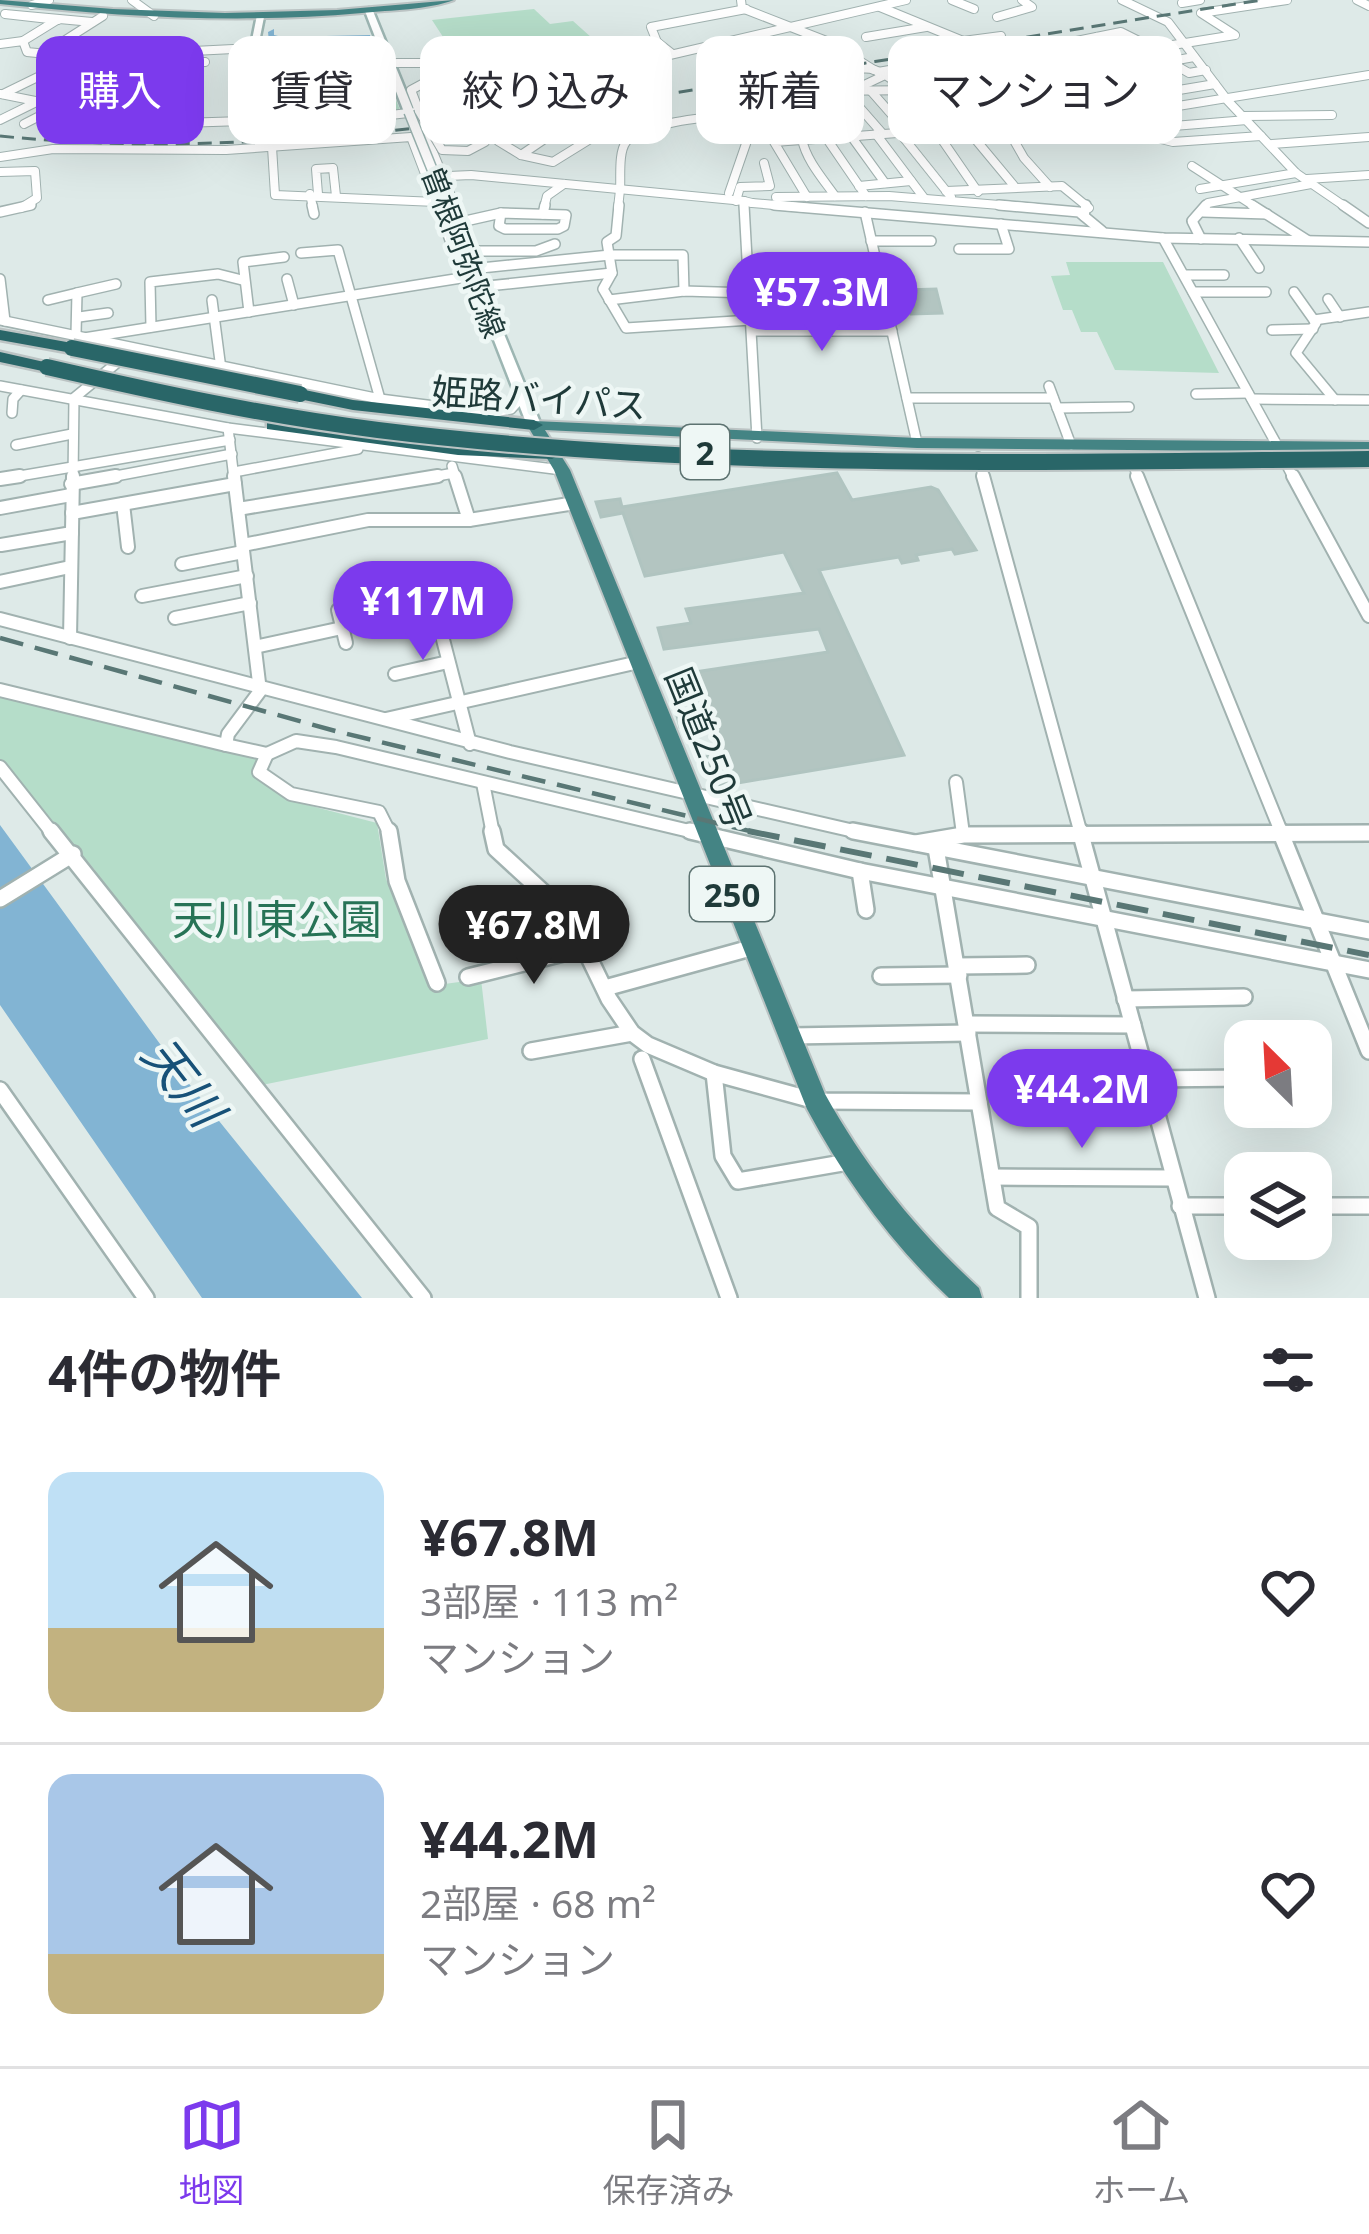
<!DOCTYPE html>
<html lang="ja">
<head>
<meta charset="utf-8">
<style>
  body { margin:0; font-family:"Noto Sans","Noto Sans JP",sans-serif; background:#f7f7f7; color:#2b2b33; height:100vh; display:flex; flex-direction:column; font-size:45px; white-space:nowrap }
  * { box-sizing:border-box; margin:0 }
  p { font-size:39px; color:#7c7c81 }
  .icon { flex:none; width:66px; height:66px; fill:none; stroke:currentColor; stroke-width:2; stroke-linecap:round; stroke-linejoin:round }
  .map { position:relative; height:1298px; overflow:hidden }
  .details { display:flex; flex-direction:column; background:#fff; flex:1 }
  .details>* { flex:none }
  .top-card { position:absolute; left:36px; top:36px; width:1299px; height:108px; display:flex; gap:24px }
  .needle { width:78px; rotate:336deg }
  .controls { position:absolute; left:1224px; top:1020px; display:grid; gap:24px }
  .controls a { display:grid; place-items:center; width:108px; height:108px; border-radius:24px; background:#fff; box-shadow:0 12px 48px #0002; font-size:60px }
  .price { position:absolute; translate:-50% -102px; padding:0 27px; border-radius:42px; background:#7c3aed; color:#fff; font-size:39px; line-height:78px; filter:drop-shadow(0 3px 6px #0008) }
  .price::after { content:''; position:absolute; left:50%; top:72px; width:36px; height:27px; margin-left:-18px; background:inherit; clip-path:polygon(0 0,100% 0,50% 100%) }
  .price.active { background:#222; color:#fff }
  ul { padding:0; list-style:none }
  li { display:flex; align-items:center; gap:36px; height:300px; padding:0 48px }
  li+li { border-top:3px solid #e1e1e2 }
  li span { display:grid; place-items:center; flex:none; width:336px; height:240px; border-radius:24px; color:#555 }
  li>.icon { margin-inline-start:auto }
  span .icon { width:144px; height:144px; fill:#fffc; stroke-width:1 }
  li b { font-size:51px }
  h2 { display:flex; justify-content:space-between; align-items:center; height:144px; padding:0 48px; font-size:51px }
  .chip { padding:0 42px; border-radius:24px; background:#fff; box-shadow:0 12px 48px #0002; font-size:42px; line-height:108px }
  .chip.active { background:#7c3aed; color:#fff }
  .tab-bar { display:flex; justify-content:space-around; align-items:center; height:168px; border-top:3px solid #e1e1e2; background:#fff; font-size:33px; color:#7c7c81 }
  .tab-bar a { display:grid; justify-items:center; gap:6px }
  .tab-bar .active { color:#7c3aed }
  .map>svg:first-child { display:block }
  .green { fill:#b5ddc9 }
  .water { fill:#82b4d3 }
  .building { fill:#b3c5c1; stroke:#b0c4c0; stroke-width:3 }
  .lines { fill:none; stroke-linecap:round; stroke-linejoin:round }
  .minor-far3-casing { stroke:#a1b2b0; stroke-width:10 }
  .minor-far2-casing { stroke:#a1b2b0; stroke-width:12 }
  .minor-far1-casing { stroke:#a1b2b0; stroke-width:16 }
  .minor-casing { stroke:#a1b2b0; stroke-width:20 }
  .tertiary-casing { stroke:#a1b2b0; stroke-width:10 }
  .secondary-casing { stroke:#9db6b3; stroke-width:5 }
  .trunk-casing { stroke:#bcc4c4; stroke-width:4 }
  .motorway-casing { stroke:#bcc4c4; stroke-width:5 }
  .minor-far3 { stroke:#fff; stroke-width:8 }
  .minor-far2 { stroke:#fff; stroke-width:9 }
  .minor-far1 { stroke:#fff; stroke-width:12 }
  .minor { stroke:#fff; stroke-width:15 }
  .tertiary { stroke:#fff; stroke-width:8 }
  .secondary { fill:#fff; fill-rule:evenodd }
  .trunk { fill:#448484; fill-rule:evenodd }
  .motorway { fill:#296668; fill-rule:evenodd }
  .rail-far2 { stroke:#597775; stroke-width:3; stroke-dasharray:14 8; stroke-linecap:butt }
  .rail-far1 { stroke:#597775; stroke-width:4.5; stroke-dasharray:24 12; stroke-linecap:butt }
  .rail { stroke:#597775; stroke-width:6; stroke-dasharray:32 15; stroke-linecap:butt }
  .tertiary-bridge-casing { stroke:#a1b2b0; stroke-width:10; stroke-linecap:butt }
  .secondary-bridge-casing { stroke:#9db6b3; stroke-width:12; stroke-linecap:butt }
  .motorway-bridge-casing { stroke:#bcc4c4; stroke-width:20; stroke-linecap:butt }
  .tertiary-bridge { stroke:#fff; stroke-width:8 }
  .secondary-bridge { stroke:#fff; stroke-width:9 }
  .motorway-bridge { stroke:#296668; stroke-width:16 }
  .labels { text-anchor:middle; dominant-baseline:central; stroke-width:9; stroke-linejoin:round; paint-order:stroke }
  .far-street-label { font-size:30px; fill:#1f3a39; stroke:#eef7f5 }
  .shield { fill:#eef7f5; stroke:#5d7371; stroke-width:3 }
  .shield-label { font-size:33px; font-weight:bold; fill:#1f3a39 }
  .street-label { font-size:36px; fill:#1f3a39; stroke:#eef7f5 }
  .near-park-label { font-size:42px; fill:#277356; stroke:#eef7f5 }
  .near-water-label { font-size:48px; font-style:italic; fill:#175178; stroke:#eef7f5 }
</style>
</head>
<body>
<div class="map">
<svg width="1369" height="1298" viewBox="0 0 1369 1298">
  <rect width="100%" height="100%" fill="#deeae8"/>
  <g class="green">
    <polygon points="534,9 550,24 573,21 592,38 538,53 456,57 432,20"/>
    <polygon points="383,66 400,110 381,114 341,97 331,101 306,87 318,76 314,72"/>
    <polygon points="1066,262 1163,262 1219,373 1115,370 1097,332 1081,332 1072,310 1063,310 1051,276 1070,275"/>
    <polygon points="0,693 257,758 253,772 288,800 377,823 386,879 430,986 481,979 488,1039 262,1085 98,881 95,870 0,760"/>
  </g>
  <g class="water">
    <path d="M274,29V35L282,37L370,35L381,64C346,69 283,92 257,60L269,42L268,32Z"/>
    <polygon points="0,825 190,1085 362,1298 202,1298 0,1005"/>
  </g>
  <g class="building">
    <polygon points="936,289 942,313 911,314 906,290"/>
    <polygon points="837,473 852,500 931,487 938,490 976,550 955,554 952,549 916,555 918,560 902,563 899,557 819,570 904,755 720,786 719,781 712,782 705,757 723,754 712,721 680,727 676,712 707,706 695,672 828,652 819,629 664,649 658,628 691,623 686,609 804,593 784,552 645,576 623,513 601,517 596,502 620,499 622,507"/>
  </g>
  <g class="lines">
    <g class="minor-far3-casing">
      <g id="minor-far3">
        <polyline points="132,0 154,16"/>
        <polyline points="741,0 742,8 829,42 874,70"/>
        <polyline points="952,0 974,9"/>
        <polyline points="1122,0 1168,22 1228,101 1296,173 1347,208"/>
        <polyline points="1357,0 1369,6"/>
        <polyline points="1182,3 1200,0"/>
        <polyline points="32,5 49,0"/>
        <polyline points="880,7 963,41 1001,36"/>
        <polyline points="997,17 1032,7 1022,0"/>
        <polyline points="58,20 5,14 92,22"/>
        <polyline points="866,37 926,27"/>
        <polyline points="1097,37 1175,87"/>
        <polyline points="23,41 57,20"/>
        <polyline points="657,42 651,27 746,9"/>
        <polyline points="1069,42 1145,92"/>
        <polyline points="0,44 23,41 27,52 77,57 93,49 59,44 103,16"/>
        <polyline points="710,45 736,63"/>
        <polyline points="1123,53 1235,35 1201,13 1287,0"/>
        <polyline points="642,60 657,88"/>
        <polyline points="1170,62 1189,73 1206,70"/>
        <polyline points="397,63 502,63 657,42 671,53"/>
        <polyline points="1144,66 1194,57"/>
        <polyline points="878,72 964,57"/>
        <polyline points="286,80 318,70 380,65"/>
        <polyline points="893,81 962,68 986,84"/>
        <polyline points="76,84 161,102"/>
        <polyline points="995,84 1046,118"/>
        <polyline points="1024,85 1079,73"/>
        <polyline points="971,86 1020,122"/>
        <polyline points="947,89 993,124"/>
        <polyline points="923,90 966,128 1015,187"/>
        <polyline points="819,91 923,90 1001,82 1027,86 1071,114"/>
        <polyline points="871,91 907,132"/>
        <polyline points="896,91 936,131 978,192"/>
        <polyline points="847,93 882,133"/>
        <polyline points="0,94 151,124 243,121 247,126 281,125 290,112"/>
        <polyline points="3,94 48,72 205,62"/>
        <polyline points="1044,96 1096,84"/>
        <polyline points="1116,98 1042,48 1121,32 1151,47"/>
        <polyline points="324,101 382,116 434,110 906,0"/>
        <polyline points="1065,109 1215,84"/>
        <polyline points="69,111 133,78"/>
        <polyline points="766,111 800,80 830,84"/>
        <polyline points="834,111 858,136"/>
        <polyline points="1243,116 1332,115"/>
        <polyline points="0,120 134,54 253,48"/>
        <polygon points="531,120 595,136 553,162 521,155 498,141"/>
        <polyline points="127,122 183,90 130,80"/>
        <polyline points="1004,123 1024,158 1050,187"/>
        <polyline points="24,124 55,108"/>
        <polyline points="46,125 71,112"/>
        <polyline points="1149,128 1247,120"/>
        <polyline points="765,132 800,133"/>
        <polyline points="899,132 951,197"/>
        <polyline points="876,134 924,198"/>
        <polyline points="426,135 456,208"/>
        <polyline points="595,136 601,132 628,139"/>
        <polyline points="851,136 885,183"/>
        <polyline points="1261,136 1173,142 1161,139 1135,113 1369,75"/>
        <polyline points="1272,144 1369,137"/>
        <polyline points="272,147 275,195 436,202"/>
        <polyline points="521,155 580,115"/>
        <polyline points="0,157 53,149 226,150 411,137 438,208"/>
        <polyline points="1192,166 1257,208"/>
        <polyline points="0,172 35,171 37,198 21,208"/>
        <polyline points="426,177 471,175 744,201 744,208"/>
        <polyline points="1307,179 1369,175"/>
        <polyline points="859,186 911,181"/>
        <polyline points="1200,189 1296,173"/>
        <polyline points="946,191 1062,186 1089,208"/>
        <polyline points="729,193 749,135"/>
        <polyline points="310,194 313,208"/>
        <polyline points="318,194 316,169 333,168 336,196"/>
        <path d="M835,196C823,179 806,160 802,139C795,105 841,60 875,70C887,74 898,84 907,91"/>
        <polyline points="866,196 827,139 841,96 883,76"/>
        <polyline points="776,197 889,196 1037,208"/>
        <polyline points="807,197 774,142 966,128 1071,114"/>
        <polyline points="736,201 740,187 770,186 764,163"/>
        <polyline points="752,203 809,208"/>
        <polyline points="544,208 547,196 564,184"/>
        <polyline points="618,208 620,190"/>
        <polyline points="1204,208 1208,203 1311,184"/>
      </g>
    </g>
    <g class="minor-far2-casing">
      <g id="minor-far2">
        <polyline points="312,205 314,214"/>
        <polyline points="437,205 464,278"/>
        <polyline points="619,205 616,236 607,242 612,273 603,289 626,328 751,320"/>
        <polyline points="744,205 757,438"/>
        <polyline points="774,205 1163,238 1369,242"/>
        <polyline points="999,205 1079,212 1102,231"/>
        <polyline points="1252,205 1307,240"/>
        <polyline points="1343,205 1369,223"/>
        <polyline points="0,212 31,205"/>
        <polyline points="865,212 917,443"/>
        <polyline points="1203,212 1267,214"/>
        <polygon points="501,213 566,215 564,226 558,229 505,229 499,226"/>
        <polyline points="543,214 545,205"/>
        <polyline points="1084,216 1086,205"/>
        <polyline points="461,222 501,213"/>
        <polyline points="1163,238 1278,447 1275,451"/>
        <polyline points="1239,238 1259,268"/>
        <polyline points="1201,239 1192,221 1206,205"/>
        <polyline points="871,241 931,241"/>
        <polyline points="959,249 1009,249 1001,224"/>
        <polyline points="474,251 536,251 555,244"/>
        <polyline points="301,253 338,250 380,399"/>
        <polyline points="481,268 610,255 683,255 684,291"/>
        <polyline points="1184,275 1224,275"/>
        <polyline points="0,279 5,321"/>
        <polyline points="287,279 294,305"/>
        <polyline points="478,287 612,273"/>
        <polyline points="1193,292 1266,292"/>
        <polyline points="1294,292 1316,323 1296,353 1335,400"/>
        <polyline points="1328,299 1340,317"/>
        <polyline points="48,300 77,293"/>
        <polyline points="212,300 221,369"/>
        <polyline points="609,300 684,291 750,293"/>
        <polyline points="249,312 243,262 284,257"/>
        <polyline points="79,317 108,313"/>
        <polyline points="0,320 380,399 489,413 511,409 520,399"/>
        <polyline points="1314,320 1369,312"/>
        <polyline points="151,327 150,282 218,274 242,280"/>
        <polyline points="1272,330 1313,329"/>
        <polyline points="752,331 892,331"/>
        <polyline points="76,334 77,293 116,284"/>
        <polyline points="84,338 480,275 455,205"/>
        <polyline points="0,386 228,428 562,470"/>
        <polyline points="1049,386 1071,445"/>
        <polyline points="1196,394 1248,393"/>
        <polyline points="907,398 1053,398"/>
        <polyline points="1252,399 1369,400"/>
        <polyline points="1057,408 1129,407"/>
        <polyline points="12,413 13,399 21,390"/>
        <polyline points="228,428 234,479"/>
        <polyline points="16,445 72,434"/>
        <polyline points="978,457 984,479"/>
        <polyline points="1130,457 1139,479"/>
        <polyline points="1283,458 1294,479"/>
        <polyline points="452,466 456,479"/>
        <polyline points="234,472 358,449"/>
        <polyline points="2,479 230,440"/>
        <polyline points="73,479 74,398 124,357"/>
        <polyline points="100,479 232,454"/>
        <polyline points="420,479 454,473"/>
      </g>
    </g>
    <g class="minor-far1-casing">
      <g id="minor-far1">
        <polyline points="234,476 260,691 228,734 226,745 267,754 259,772 291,794 379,812 390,834"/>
        <polyline points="455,476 469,520"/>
        <polyline points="983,476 1081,834"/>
        <polyline points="1137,476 1282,834"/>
        <polyline points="1293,476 1369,616"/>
        <polyline points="0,479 20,476"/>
        <polyline points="71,484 116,476"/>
        <polyline points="123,504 128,547"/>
        <polyline points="0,508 71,495"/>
        <polyline points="238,509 438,476"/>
        <polyline points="72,513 235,484"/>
        <polyline points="1,545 72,533"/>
        <polyline points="243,545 368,520 469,520 575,503"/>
        <polyline points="182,564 243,552"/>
        <polyline points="425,570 470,744"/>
        <polyline points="0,582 70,567"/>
        <polyline points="142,596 247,576"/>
        <polyline points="338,610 346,643"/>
        <polyline points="399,616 434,608"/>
        <polyline points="175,618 250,603"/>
        <polyline points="0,619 510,752 867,834"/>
        <polyline points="70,638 73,476"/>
        <polyline points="255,647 342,628"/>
        <polyline points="395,674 448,662"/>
        <polyline points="0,690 226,745"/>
        <polyline points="386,719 639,662"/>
        <polyline points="267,754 296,741 336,747 702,834"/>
        <polyline points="0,767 53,834"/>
        <polyline points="956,782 963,834"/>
        <polyline points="483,783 493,834"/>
        <polyline points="1229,834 1369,833"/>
      </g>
    </g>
    <g class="minor-casing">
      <g id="minor">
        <polyline points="51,831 423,1298"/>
        <polyline points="389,831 397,881 437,983"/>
        <polyline points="492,831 496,849 569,916 609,999 632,1033 648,1045 714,1073 816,1101 979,1102"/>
        <polyline points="690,831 860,871 1369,970"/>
        <polyline points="853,831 1369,931"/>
        <polyline points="1080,831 1207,1298"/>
        <polyline points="1280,831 1369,1051"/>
        <polyline points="916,843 963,835 1369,833"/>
        <polyline points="936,848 997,1208 1029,1227 1029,1298"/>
        <polyline points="860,871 866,910"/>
        <polyline points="0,899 73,854"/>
        <polyline points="467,918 556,904"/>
        <polyline points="957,966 1027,965"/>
        <polyline points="881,976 959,975"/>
        <polyline points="468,977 587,947"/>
        <polyline points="605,988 754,947"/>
        <polyline points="1125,999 1244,997"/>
        <polyline points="967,1024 1133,1025"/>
        <polyline points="791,1036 968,1033"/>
        <polyline points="531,1051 632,1033"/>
        <polyline points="642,1059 729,1298"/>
        <polyline points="714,1073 723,1156 738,1181 848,1162"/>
        <polyline points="1148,1079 1245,1078"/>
        <polyline points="0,1090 146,1298"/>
        <polyline points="1262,1165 1264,1173"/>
        <polyline points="992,1177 1173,1178"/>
        <polyline points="1180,1206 1245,1206"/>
        <polyline points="1311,1206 1369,1206"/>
      </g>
    </g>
    <g class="tertiary-casing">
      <g id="tertiary">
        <polyline points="419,111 411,90 424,83 445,85 455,105"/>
        <polyline points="243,121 324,101"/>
        <path d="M620,190C621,177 618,153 626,142C643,119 736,115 766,111"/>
        <polyline points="744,201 752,203"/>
      </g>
    </g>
    <g class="secondary-casing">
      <g id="secondary">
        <polygon points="369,8 373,11 414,112 412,114 404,112 365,11"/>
        <polygon points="257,15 264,17 255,62 327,99 327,103 321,103 247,65"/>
        <polygon points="442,191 447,194 541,425 539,428 529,428 527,425 437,194"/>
      </g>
    </g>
    <g class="trunk-casing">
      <g id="trunk">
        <path d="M0,0L113,9L225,13L337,10L454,0C427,10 391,10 362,13C241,24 121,17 0,4Z"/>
        <path d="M534,421L917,438L1369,442V452L917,448L545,430L570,470L825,1094C866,1168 917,1231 979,1288L982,1298H949C891,1243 845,1180 807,1109L554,470L527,425Z"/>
      </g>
    </g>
    <g class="motorway-casing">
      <g id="motorway">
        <polygon points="0,330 72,343 80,348 72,353 0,340"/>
        <polygon points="0,352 53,364 55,367 47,372 0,362"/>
        <polygon points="300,389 353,400 534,420 543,425 534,430 353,410 294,398 294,390"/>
        <polygon points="273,420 458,445 552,449 561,454 552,459 458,455 267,429 267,421"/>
      </g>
    </g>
    <use href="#minor-far3" class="minor-far3"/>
    <use href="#minor-far2" class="minor-far2"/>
    <use href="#minor-far1" class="minor-far1"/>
    <use href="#minor" class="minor"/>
    <use href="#tertiary" class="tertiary"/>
    <use href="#secondary" class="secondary"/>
    <use href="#trunk" class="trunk"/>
    <use href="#motorway" class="motorway"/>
    <path class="rail-far2" d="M0,136C213,158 422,130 633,99C843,68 1052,32 1262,0"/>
    <polyline class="rail-far1" points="0,638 339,732 762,834"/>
    <polyline class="rail" points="748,831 1369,955"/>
    <g class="tertiary-bridge-casing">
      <polyline id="tertiary-bridge" points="419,111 442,150 468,151 485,142 473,131 438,133"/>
    </g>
    <g class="secondary-bridge-casing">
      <polyline id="secondary-bridge" points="409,112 442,194"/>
    </g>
    <g class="motorway-bridge-casing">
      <g id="motorway-bridge">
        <polyline points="72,348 300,394"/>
        <path d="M47,367C156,392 266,416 378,430C706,471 1039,462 1369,459"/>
      </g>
    </g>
    <use href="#tertiary-bridge" class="tertiary-bridge"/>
    <use href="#secondary-bridge" class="secondary-bridge"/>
    <use href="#motorway-bridge" class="motorway-bridge"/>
  </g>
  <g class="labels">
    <g class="far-street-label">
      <text transform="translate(464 252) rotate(69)">曽根阿弥陀線</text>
    </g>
    <g class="shield">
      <rect x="681" y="425" width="48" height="54" rx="9"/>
      <rect x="690" y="867" width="84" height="54" rx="9"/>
    </g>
    <g class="shield-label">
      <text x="705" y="452">2</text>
      <text x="732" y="894">250</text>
    </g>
    <g class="street-label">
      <text transform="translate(539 398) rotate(4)">姫路バイパス</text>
      <text transform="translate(709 748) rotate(68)">国道250号</text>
    </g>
    <g class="near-park-label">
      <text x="277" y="918">天川東公園</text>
    </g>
    <g class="near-water-label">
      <text transform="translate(184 1081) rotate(52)">天川</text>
    </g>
  </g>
</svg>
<div class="controls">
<a><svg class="needle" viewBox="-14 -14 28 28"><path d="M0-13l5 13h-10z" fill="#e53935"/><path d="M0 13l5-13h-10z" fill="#7c7c81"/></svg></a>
<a><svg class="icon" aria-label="layers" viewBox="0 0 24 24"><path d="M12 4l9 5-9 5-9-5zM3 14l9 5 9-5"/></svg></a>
</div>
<b class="price" style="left:822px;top:354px">¥57.3M</b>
<b class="price" style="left:423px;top:663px">¥117M</b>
<b class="price active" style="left:534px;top:987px">¥67.8M</b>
<b class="price" style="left:1082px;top:1151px">¥44.2M</b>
<div class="top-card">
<a class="chip active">購入</a>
<a class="chip">賃貸</a>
<a class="chip">絞り込み</a>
<a class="chip">新着</a>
<a class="chip">マンション</a>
</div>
</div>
<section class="details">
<h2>4件の物件<svg class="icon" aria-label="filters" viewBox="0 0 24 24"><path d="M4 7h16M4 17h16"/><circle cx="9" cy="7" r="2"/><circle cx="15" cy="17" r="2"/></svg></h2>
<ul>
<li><span style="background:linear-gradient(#bfe0f5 65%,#c2b280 0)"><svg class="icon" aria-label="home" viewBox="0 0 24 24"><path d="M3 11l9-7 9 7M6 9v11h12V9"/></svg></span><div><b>¥67.8M</b><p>3部屋 · 113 m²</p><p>マンション</p></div><svg class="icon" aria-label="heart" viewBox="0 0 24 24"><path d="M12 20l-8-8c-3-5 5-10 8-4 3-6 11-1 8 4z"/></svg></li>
<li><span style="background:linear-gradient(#a9c7e8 75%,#c2b280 0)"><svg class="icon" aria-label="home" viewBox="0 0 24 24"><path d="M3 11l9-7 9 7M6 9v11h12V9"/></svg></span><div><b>¥44.2M</b><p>2部屋 · 68 m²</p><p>マンション</p></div><svg class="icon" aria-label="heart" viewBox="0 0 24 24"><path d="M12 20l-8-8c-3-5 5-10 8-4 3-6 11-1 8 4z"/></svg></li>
</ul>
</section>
<nav class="tab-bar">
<a class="active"><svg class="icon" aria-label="map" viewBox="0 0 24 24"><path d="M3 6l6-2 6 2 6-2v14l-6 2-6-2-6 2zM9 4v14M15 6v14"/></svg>地図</a>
<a><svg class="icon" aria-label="saved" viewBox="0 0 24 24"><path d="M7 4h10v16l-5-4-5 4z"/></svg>保存済み</a>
<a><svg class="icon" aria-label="home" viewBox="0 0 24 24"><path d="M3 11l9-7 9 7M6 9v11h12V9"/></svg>ホーム</a>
</nav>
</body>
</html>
